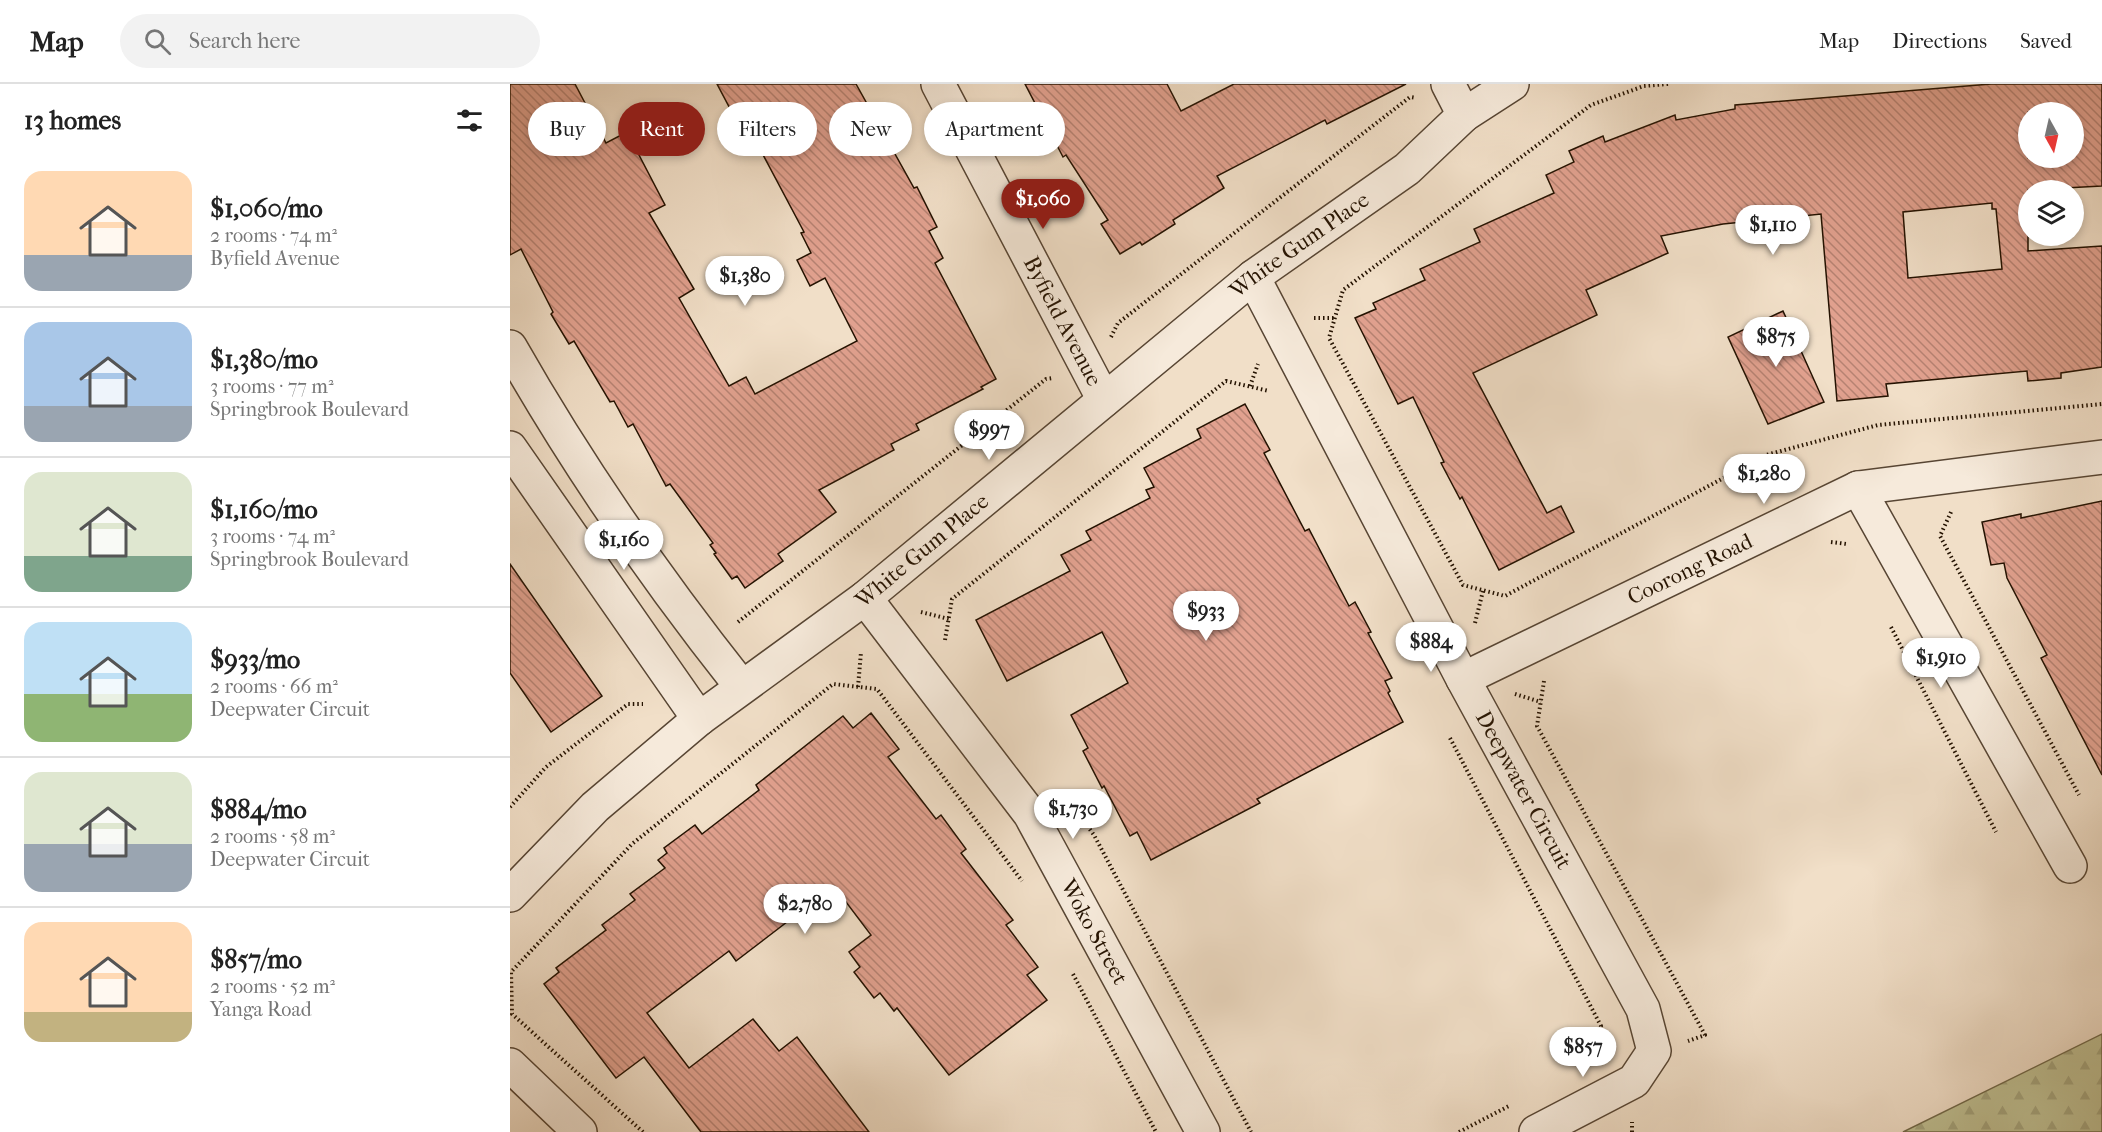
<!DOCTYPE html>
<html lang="en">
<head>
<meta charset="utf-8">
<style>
  body { margin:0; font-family:"IM FELL French Canon",serif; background:#f2f2f2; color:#222; height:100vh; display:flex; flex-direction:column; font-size:22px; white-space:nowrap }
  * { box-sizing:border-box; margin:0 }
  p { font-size:20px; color:#767676 }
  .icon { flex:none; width:33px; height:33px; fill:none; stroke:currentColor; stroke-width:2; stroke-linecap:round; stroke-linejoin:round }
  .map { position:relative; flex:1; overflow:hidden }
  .sheet { display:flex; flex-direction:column; background:#fff; width:510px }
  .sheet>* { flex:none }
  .banner { position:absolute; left:18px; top:18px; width:570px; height:54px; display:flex; gap:12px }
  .needle { width:39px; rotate:172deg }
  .fabs { position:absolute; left:1508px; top:18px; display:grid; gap:12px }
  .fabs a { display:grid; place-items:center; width:66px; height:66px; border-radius:50%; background:#fff; box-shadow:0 3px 9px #0003; font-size:30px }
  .price { position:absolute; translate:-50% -51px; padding:0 14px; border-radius:21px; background:#fff; color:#222; font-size:20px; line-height:39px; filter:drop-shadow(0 2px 3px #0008) }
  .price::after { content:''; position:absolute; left:50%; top:36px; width:18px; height:14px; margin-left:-9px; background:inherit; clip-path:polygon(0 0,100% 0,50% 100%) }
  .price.on { background:#8f2418; color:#fff }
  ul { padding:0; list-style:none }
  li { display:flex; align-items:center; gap:18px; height:150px; padding:0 24px }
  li+li { border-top:2px solid #e0e0e0 }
  li span { display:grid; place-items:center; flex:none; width:168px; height:120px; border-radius:18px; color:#555 }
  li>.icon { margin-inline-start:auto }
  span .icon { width:72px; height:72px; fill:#fffc; stroke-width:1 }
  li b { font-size:26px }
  h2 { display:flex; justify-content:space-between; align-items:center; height:72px; padding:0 24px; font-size:26px }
  .tag { padding:0 21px; border-radius:27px; background:#fff; box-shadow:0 3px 9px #0003; font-size:21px; line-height:54px }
  .tag.on { background:#8f2418; color:#fff }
  header { display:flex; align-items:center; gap:36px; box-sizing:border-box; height:84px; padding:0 30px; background:#fff; border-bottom:2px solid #e0e0e0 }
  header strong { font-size:28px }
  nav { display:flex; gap:33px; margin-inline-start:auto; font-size:21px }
  .search { width:420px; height:54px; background:#f2f2f2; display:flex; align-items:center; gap:15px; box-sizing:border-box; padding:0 21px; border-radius:33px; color:#767676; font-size:22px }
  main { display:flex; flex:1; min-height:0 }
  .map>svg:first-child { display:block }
  .forest { fill:url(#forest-firs); stroke:#72694a; stroke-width:1.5 }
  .building { fill:url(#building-back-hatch); stroke:#241201; stroke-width:1.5; fill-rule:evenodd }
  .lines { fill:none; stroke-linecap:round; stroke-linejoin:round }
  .minor-casing { stroke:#574533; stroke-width:36 }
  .path { stroke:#241201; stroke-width:4; stroke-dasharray:1.5 3; stroke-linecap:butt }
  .minor { stroke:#f6eadb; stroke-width:33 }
  .labels { text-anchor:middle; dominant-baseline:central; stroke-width:4.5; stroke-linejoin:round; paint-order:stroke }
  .street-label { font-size:22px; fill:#241201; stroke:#f6eadb }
</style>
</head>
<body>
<header>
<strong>Map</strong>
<div class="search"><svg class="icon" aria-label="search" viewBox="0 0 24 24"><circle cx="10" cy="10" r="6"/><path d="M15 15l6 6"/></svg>Search here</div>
<nav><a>Map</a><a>Directions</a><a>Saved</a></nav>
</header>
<main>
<section class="sheet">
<h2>13 homes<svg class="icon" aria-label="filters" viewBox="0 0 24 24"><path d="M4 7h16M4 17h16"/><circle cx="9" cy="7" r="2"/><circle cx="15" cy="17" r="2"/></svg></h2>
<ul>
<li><span style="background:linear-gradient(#ffd9b3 70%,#9aa5b1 0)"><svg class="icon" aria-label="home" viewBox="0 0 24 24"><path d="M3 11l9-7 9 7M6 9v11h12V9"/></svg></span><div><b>$1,060/mo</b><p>2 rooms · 74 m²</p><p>Byfield Avenue</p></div></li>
<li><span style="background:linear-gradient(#a9c7e8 70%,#9aa5b1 0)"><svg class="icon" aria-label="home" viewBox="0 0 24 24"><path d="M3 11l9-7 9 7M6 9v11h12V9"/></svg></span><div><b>$1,380/mo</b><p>3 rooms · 77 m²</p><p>Springbrook Boulevard</p></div></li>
<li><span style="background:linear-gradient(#dfe7d0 70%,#7fa58c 0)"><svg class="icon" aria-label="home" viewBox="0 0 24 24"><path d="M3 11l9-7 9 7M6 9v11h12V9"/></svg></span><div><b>$1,160/mo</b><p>3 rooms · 74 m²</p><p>Springbrook Boulevard</p></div></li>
<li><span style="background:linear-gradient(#bfe0f5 60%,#8fb573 0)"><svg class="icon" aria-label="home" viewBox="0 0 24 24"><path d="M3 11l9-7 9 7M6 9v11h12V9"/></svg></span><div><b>$933/mo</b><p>2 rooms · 66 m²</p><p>Deepwater Circuit</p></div></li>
<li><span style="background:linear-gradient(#dfe7d0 60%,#9aa5b1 0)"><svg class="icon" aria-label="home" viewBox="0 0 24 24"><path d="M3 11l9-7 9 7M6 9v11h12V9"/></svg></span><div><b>$884/mo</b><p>2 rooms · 58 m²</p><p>Deepwater Circuit</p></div></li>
<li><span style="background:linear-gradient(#ffd9b3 75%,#c2b280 0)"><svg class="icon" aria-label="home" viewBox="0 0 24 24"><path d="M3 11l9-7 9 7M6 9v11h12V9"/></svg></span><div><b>$857/mo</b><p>2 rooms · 52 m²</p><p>Yanga Road</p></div></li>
</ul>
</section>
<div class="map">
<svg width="1592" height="1048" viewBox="0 0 1592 1048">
  <defs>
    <pattern id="forest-firs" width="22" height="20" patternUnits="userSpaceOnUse" patternTransform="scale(1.5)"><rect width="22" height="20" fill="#bfc093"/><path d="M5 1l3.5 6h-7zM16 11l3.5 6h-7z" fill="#a4a47d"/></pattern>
    <pattern id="building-back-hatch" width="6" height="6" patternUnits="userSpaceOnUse" patternTransform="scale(1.5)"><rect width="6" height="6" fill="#e1a18f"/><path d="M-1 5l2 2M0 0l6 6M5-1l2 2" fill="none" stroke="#b68272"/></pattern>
  </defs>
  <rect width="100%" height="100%" fill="#f1dfc8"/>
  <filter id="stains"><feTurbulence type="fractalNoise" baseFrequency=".00333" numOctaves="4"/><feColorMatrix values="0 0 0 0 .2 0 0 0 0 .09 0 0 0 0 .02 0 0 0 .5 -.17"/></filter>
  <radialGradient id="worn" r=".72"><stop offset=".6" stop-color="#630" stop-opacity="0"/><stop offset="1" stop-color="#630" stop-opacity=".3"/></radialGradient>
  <polygon class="forest" points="1592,950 1592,1048 1393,1048"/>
  <g class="building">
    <polygon points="0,0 65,0 96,59 117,48 155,121 139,129 184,205 169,214 219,302 236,293 245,310 347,257 315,194 300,202 287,176 301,169 291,149 294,148 251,67 244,70 207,0 346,0 404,104 407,103 427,143 419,147 433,174 425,179 486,295 471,303 473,305 406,340 409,346 381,360 384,366 309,406 326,428 268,470 273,477 235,504 227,492 222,495 204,470 206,469 200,461 203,459 160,400 156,402 123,340 118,343 104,317 100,318 64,257 59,260 41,230 43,228 11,165 0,171"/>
    <polygon points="515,0 657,0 671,27 724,0 896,0 817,40 815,36 707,92 714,104 663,136 665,140 632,161 630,158 610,170 591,140 598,136 556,71 553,73"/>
    <path d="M1481,0H1592V102L1518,106V167L1592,162V283L1551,289V294L1518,297L1517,287L1376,300L1378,312L1327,317L1311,130L1213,140L1151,152L1158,169L1076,206L1087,231L963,289L1037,429L1051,422L1064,448L989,486L952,413L950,415L931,379L934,378L903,313L888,320L845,234L866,225L863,219L915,196L910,185L970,158L964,145L1044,109L1036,91L1064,78L1059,67L1093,52L1095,58L1165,31L1166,36L1225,25V21ZM1518,28H1563V74H1518ZM1482,119V125H1486L1492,185L1398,194L1393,128Z"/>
    <polygon points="1273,227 1314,318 1258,340 1218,253"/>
    <polygon points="735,320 760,366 754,369 795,447 799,445 839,522 845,518 861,548 858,549 882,594 875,597 880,607 878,609 893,638 747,715 750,719 641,776 627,748 620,752 594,702 592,704 573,667 578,664 561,631 618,599 592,548 497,597 466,536 560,487 551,471 581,456 576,447 640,414 636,406 644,403 634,384 691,354 687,345"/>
    <polygon points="1592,417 1592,691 1531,574 1537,571 1497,494 1494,479 1481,481 1472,438 1511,430 1511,434"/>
    <polygon points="0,480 92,612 41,648 0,589"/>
    <polygon points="361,629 389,665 378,673 426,735 431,731 456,765 451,769 503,836 496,841 528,883 517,891 537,916 439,991 387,924 384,927 370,909 364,914 344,888 350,883 339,868 361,851 324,802 226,877 219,867 137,929 179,984 243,935 269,967 287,953 359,1048 191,1048 134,973 106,994 34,900 49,888 46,884 96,846 92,841 125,816 120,810 155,784 148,776 157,769 154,764 185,741 192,750 249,706 246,701 333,632 343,644"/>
  </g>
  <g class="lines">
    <g class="minor-casing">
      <g id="minor">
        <path id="s1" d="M428,0L594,316"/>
        <polyline points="938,0 954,31"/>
        <path id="s2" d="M743,193L953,595L1133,925L1144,967L1124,997L1026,1048"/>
        <path d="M0,263C67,381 146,495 231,602"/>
        <polyline points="0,364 189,635"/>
        <polyline points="1348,404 1560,782"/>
        <path id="s3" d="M355,514L520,730L693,1048"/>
        <path id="s4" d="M953,595L1348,404L1592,373"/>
        <path id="s5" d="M0,811L85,723L189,635L355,514L743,193L897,85L954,31L1002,0"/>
        <polyline points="0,981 70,1048"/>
      </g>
    </g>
    <g class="path">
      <polyline points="1158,0 1134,2 1081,21 833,206 819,254 953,501 995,512 1256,371 1368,341 1592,320"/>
      <polyline points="804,234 826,234"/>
      <polyline points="601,253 608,239 900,13 906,14"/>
      <polyline points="740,302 748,280"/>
      <polyline points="1441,428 1430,452 1569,711"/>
      <polyline points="1321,458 1337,460"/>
      <polyline points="411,528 439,535"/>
      <polyline points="228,538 536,295 543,294"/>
      <polyline points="965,539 973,507"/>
      <polyline points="1381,543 1486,748"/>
      <polyline points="435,556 442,515 716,297 759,307"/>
      <polyline points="1034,597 1027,642 1195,951 1178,957"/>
      <polyline points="348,603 351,568"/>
      <polyline points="1005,610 1031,618"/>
      <polyline points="940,654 1091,942 1071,983"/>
      <polyline points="553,709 584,751 741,1048"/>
      <polyline points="0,723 36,683 118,620 133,620"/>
      <polyline points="563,890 646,1048"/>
      <polyline points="1082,960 1095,971"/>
      <polyline points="133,1048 2,930 1,888 122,760 323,600 367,605 512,797"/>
      <polyline points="949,1048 999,1022"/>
      <polyline points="1122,1048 1122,1038"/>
    </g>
    <use href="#minor" class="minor"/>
  </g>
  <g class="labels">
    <g class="street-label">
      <text stroke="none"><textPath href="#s5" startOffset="1024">White Gum Place</textPath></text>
      <text stroke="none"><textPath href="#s1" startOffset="268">Byfield Avenue</textPath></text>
      <text stroke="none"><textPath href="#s5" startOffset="538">White Gum Place</textPath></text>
      <text stroke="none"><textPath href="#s4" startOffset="252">Coorong Road</textPath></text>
      <text stroke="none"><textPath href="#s2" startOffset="580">Deepwater Circuit</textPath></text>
      <text stroke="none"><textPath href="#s3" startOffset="406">Woko Street</textPath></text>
    </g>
  </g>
  <rect width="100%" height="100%" filter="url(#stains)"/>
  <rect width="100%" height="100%" fill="url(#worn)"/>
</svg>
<div class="fabs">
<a><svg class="needle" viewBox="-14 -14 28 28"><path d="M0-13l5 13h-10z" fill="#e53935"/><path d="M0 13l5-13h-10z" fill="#767676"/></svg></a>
<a><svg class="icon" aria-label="layers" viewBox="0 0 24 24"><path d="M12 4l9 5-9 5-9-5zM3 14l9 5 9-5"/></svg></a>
</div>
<b class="price on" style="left:533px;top:146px">$1,060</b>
<b class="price" style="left:1263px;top:172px">$1,110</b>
<b class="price" style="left:235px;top:223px">$1,380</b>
<b class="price" style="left:1266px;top:284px">$875</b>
<b class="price" style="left:479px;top:377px">$997</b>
<b class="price" style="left:1254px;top:421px">$1,280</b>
<b class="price" style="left:114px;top:487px">$1,160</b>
<b class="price" style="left:696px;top:558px">$933</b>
<b class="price" style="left:921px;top:589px">$884</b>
<b class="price" style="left:1431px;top:605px">$1,910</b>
<b class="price" style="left:563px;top:756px">$1,730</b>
<b class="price" style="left:295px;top:851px">$2,780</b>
<b class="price" style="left:1073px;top:994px">$857</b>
<div class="banner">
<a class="tag">Buy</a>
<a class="tag on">Rent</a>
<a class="tag">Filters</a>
<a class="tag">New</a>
<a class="tag">Apartment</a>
</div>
</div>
</main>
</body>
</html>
